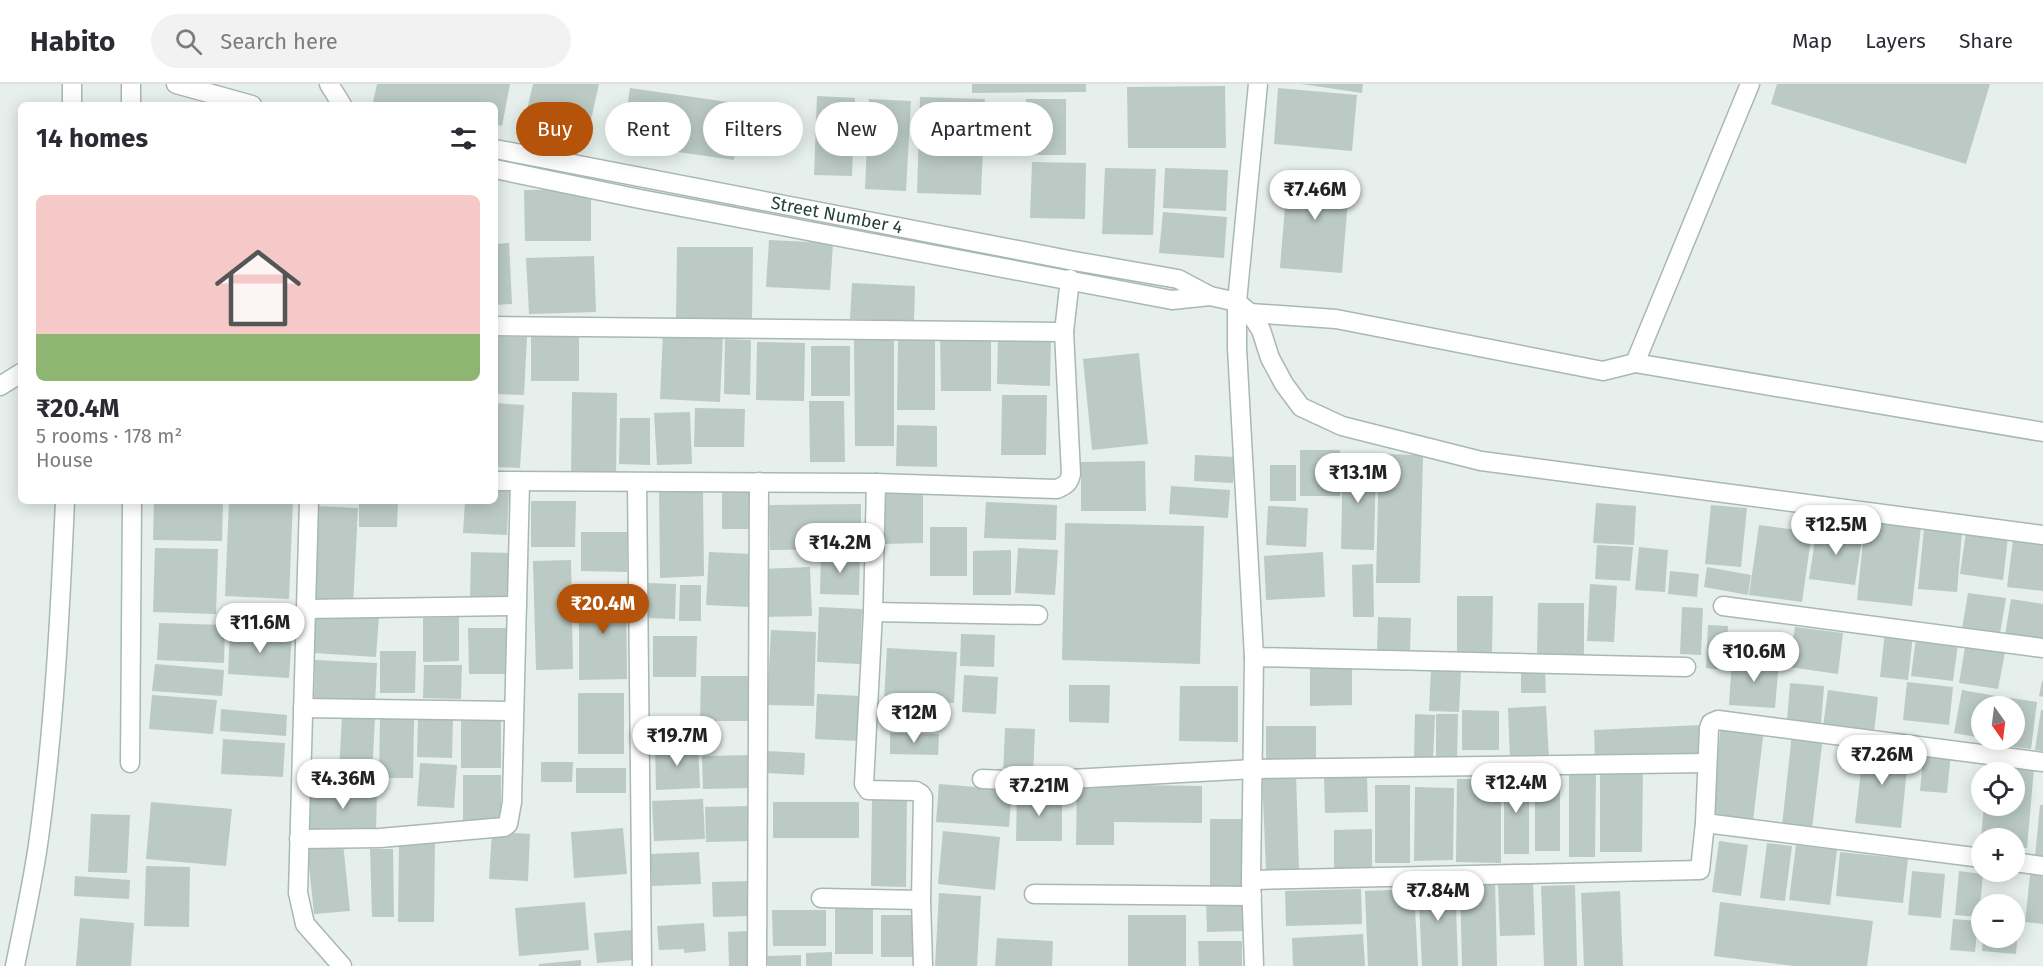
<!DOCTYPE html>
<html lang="en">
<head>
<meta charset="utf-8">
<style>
  body { margin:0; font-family:"Fira Sans",sans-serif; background:#f2f2f3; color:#2b2b33; height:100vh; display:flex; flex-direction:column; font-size:22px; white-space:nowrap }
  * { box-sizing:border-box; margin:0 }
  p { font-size:20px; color:#7c7c81 }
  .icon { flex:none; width:33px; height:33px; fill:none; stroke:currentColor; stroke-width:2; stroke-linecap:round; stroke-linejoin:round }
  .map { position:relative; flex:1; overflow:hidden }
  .panel { position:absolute; left:18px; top:18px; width:480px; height:402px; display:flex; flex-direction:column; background:#fff; border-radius:9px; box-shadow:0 3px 15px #0003 }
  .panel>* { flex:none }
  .top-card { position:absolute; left:516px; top:18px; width:570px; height:54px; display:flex; gap:12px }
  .needle { width:39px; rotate:166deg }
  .controls { position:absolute; left:1971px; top:612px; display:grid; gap:12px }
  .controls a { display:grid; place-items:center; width:54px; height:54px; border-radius:50%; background:#fff; box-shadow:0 3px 15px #0003; font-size:30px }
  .price { position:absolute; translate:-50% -51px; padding:0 14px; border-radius:21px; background:#fff; color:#222; font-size:20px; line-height:39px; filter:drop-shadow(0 2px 3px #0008) }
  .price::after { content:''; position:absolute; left:50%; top:36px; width:18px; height:14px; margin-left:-9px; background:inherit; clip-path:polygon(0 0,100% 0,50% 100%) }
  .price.selected { background:#b45309; color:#fff }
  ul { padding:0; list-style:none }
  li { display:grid; align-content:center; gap:12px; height:318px; padding:0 18px }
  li+li { border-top:2px solid #e1e1e2 }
  li span { display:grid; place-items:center; height:186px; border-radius:9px; color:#555 }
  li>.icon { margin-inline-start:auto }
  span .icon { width:108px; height:108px; fill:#fffc; stroke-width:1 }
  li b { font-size:26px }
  h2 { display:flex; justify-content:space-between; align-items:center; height:72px; padding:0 18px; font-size:26px }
  .pill { padding:0 21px; border-radius:27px; background:#fff; box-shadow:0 3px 15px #0003; font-size:21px; line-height:54px }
  .pill.selected { background:#b45309; color:#fff }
  header { display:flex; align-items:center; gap:36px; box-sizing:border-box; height:84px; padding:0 30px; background:#fff; border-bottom:2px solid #e1e1e2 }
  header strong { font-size:28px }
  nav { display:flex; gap:33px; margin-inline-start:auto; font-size:21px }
  .search { width:420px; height:54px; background:#f2f2f3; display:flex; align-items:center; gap:15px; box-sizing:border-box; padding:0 21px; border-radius:33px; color:#7c7c81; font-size:22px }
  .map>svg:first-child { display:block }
  .building { fill:#bbcac4 }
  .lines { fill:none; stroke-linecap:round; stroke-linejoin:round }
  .minor-casing { stroke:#a8b8b2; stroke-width:21 }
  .minor { stroke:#fff; stroke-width:18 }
  .labels { text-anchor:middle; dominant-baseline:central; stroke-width:5; stroke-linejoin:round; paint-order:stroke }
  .street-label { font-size:18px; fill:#24423a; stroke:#f7fbf9 }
</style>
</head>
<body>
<header>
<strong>Habito</strong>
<div class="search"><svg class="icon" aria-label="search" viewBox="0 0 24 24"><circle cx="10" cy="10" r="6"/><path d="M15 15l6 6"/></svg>Search here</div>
<nav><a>Map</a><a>Layers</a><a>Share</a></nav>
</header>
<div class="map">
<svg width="2043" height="882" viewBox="0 0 2043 882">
  <rect width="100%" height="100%" fill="#e6efeb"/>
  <g class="building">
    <polygon points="377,0 510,0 502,42 495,40 495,21 390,21 373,18"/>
    <polygon points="533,0 599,0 590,40 527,26"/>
    <polygon points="972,0 1086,0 1086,8 972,9"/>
    <polygon points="1301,0 1363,0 1362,9"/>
    <polygon points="1777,0 1990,0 1966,80 1771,20"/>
    <polygon points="1225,2 1226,64 1128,64 1127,3"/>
    <polygon points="630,4 742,20 734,76 622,60"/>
    <polygon points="1278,4 1357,11 1352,67 1274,60"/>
    <polygon points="817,12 855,14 852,92 814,91"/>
    <polygon points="920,13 985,15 981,111 917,109"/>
    <polygon points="869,15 911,17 906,107 865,105"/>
    <polygon points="1026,15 1066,15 1066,71 1025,71"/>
    <polygon points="1032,78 1086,79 1085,135 1030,134"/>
    <polygon points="1105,84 1156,85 1153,151 1102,150"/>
    <polygon points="1165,84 1228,86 1226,127 1163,124"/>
    <polygon points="1288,86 1350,91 1342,189 1280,184"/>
    <polygon points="591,105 591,157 525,157 524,106"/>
    <polygon points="1163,128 1227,133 1224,174 1159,169"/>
    <polygon points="769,156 833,159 830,206 766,203"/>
    <polygon points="509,159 512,220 495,221 495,160"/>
    <polygon points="677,163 753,163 752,238 676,237"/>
    <polygon points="594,172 596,228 529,230 526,174"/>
    <polygon points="852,199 915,202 914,237 850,235"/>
    <polygon points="663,248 723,251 720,318 660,315"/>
    <polygon points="940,250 991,250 991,307 941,307"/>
    <rect x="531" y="251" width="48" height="46"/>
    <polygon points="998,251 1051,252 1050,302 997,300"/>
    <polygon points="495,252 527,253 524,311 495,310"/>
    <polygon points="854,253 894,253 894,362 855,362"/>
    <polygon points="725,255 751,256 750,311 724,310"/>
    <polygon points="898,256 935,256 935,326 897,326"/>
    <polygon points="757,258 805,259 804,317 756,316"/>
    <rect x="811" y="262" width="39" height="50"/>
    <polygon points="1139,269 1148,360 1092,366 1083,275"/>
    <polygon points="572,308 617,309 616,395 571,394"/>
    <polygon points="1002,311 1047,311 1046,371 1001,371"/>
    <polygon points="809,317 844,317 845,378 810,378"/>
    <polygon points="495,319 524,321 520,384 495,383"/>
    <polygon points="695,324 745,325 744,363 694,363"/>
    <polygon points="690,328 692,380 657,381 654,329"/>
    <polygon points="620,334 650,334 650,381 619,380"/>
    <polygon points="897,341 937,342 937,383 896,382"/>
    <rect x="1300" y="366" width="40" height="46"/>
    <polygon points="1379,370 1423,371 1420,499 1376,499"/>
    <polygon points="1195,371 1235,373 1233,399 1194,397"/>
    <polygon points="1343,374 1376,375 1374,466 1341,465"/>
    <polygon points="1145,377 1146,427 1081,427 1081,378"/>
    <rect x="1270" y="381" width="26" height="36"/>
    <polygon points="722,400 750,401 750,445 722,445"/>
    <polygon points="1171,402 1230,406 1228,434 1169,430"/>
    <polygon points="495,406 509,406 507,451 463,449 465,417 495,417"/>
    <polygon points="703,406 704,492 660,494 659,407"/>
    <polygon points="884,409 923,409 923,459 884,460"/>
    <polygon points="154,417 223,417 222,457 153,456"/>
    <polygon points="229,417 293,417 289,515 225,512"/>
    <polygon points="359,417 398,417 397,443 359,443"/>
    <polygon points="531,417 576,417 575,463 531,463"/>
    <polygon points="986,418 1057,421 1056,456 984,454"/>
    <polygon points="1596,419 1636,422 1634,461 1593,459"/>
    <polygon points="861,420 861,465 770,466 769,421"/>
    <polygon points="1711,421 1747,424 1741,483 1705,480"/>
    <polygon points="315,422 358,424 353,521 311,519"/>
    <polygon points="1268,422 1308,424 1306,463 1266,461"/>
    <polygon points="1865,438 1921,443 1912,522 1857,516"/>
    <polygon points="1065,439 1204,442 1200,580 1062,576"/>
    <polygon points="1759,441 1812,448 1802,518 1749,511"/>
    <rect x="930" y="443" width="37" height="49"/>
    <polygon points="1817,443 1863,449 1855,501 1809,495"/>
    <polygon points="1924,445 1962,448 1957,508 1918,505"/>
    <polygon points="581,448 627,448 627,488 581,487"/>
    <polygon points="1966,448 2008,453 2003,496 1960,490"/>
    <polygon points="2013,456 2043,460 2043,507 2007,503"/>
    <polygon points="1597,461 1633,463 1630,497 1595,495"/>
    <polygon points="1639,463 1668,466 1665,508 1635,506"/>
    <polygon points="155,464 218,465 216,530 153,528"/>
    <polygon points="1018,464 1058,466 1055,511 1015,509"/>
    <polygon points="1011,466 1011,511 973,511 973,467"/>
    <polygon points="471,468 510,469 509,515 470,515"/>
    <polygon points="709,468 752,470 749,523 706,521"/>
    <polygon points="821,468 860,469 859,511 820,510"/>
    <polygon points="1323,468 1325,513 1266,516 1264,472"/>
    <polygon points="571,476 573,585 536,586 533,477"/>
    <polygon points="1373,480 1374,533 1353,533 1352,481"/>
    <polygon points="810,483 812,532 763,533 762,485"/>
    <polygon points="1707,483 1751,491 1748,511 1704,503"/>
    <polygon points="1670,487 1699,490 1697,513 1668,510"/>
    <polygon points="648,499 676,500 675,535 647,534"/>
    <polygon points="1590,500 1617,502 1614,558 1587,557"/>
    <polygon points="680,501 701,501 701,537 679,537"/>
    <polygon points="626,506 627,595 579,596 579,507"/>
    <polygon points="1968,509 2006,514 2000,550 1962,545"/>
    <polygon points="1457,512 1493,512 1492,569 1457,569"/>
    <polygon points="2011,515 2043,520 2043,557 2005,551"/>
    <polygon points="1538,519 1584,519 1584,571 1537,571"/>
    <polygon points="819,523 862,525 860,580 817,578"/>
    <polygon points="1682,523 1703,524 1701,571 1680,570"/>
    <polygon points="316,528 379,531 376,573 314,569"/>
    <polygon points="459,533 459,577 423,578 423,534"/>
    <polygon points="1378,533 1411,534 1410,568 1377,567"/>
    <polygon points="159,539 225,541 224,579 157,576"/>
    <polygon points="1708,541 1728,542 1725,586 1706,584"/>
    <polygon points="1795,543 1843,549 1838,590 1789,583"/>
    <polygon points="468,544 506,544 507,590 469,590"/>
    <polygon points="771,546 816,548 814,622 767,621"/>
    <polygon points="230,547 292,550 289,594 228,590"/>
    <polygon points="1885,548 1913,551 1908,596 1880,593"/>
    <polygon points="961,550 995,551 994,583 960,582"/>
    <polygon points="653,552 697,552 696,593 653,593"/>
    <polygon points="1916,554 1958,560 1953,597 1911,592"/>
    <polygon points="1966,557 2006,563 1998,605 1959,599"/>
    <polygon points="887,564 957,568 954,619 884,616"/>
    <polygon points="380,567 416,567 415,609 380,609"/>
    <polygon points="1732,574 1779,577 1775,624 1729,621"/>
    <polygon points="315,576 377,579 375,619 314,616"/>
    <polygon points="1310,578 1352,578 1352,621 1310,622"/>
    <polygon points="155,580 224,586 222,612 152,607"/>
    <polygon points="424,581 462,581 461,615 423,614"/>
    <polygon points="1521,585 1545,585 1546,609 1521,609"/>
    <polygon points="1431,586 1461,587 1459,628 1429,627"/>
    <polygon points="964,591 998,593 996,630 962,628"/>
    <polygon points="701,592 748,592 748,637 700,637"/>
    <polygon points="2042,597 2043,597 2043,613 2039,612"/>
    <polygon points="1907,598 1953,603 1949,641 1903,636"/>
    <polygon points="1790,599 1824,602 1821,640 1787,637"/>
    <polygon points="1069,601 1110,601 1109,639 1069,638"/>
    <polygon points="1180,602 1238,602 1238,658 1179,657"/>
    <polygon points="1828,606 1878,613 1874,649 1823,643"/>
    <polygon points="1962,606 1996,612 1994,622 1982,622 1982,654 1954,649"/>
    <rect x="578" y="609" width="46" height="61"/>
    <polygon points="817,610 862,612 860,657 815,655"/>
    <polygon points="152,611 217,616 213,650 149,645"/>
    <polygon points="2004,613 2037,618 2031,665 1997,661 1998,656 2014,656 2014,622 2003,622"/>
    <polygon points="1546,622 1549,675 1510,677 1508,624"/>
    <polygon points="221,625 287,631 286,652 220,647"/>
    <polygon points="1462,626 1499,627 1499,666 1462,666"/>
    <polygon points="2041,626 2043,626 2043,667 2035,666"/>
    <polygon points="1415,630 1435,631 1433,675 1414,674"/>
    <polygon points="1436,630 1458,630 1457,675 1436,675"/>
    <polygon points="342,632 375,634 372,690 339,688"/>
    <polygon points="418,634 453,635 452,674 417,673"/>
    <polygon points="380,635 414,635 413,694 379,694"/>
    <rect x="461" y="637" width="40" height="47"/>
    <polygon points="1701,641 1703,673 1595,678 1594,646"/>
    <polygon points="1721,641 1764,645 1753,737 1710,732"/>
    <rect x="1266" y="642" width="50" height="33"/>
    <polygon points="1005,644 1035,645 1033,693 1003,692"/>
    <polygon points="890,649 939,650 938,671 890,670"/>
    <polygon points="1792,649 1823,653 1812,745 1782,742"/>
    <polygon points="223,655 285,659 283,693 221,690"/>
    <polygon points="1864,660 1909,665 1901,744 1855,739"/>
    <polygon points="698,661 700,704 656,706 655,662"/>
    <polygon points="1924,665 1951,668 1947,709 1920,707"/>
    <polygon points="768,667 805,669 804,691 766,689"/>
    <polygon points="754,671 754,704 703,705 702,672"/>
    <polygon points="541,678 573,678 572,698 541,698"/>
    <polygon points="420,679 457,681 454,724 417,722"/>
    <polygon points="1987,680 2034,684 2027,764 2014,763 2014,754 1981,754 1984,722 2014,722 2014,688 1987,688"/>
    <polygon points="1600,683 1643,683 1642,768 1600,768"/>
    <rect x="576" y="684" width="50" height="25"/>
    <polygon points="1569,687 1596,687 1595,773 1569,773"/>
    <polygon points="1504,689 1529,690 1529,770 1504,770"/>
    <rect x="1535" y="689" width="25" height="78"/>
    <polygon points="1296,690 1299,785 1266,786 1262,691"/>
    <rect x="463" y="691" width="38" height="46"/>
    <polygon points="1367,692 1368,728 1325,729 1324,693"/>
    <polygon points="1457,695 1501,695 1501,779 1456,778"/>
    <polygon points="939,700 1012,706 1009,743 936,738"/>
    <polygon points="1077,700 1202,702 1202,739 1114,738 1114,761 1076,761"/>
    <rect x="1375" y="701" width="35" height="78"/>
    <polygon points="311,702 377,704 376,751 310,749"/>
    <polygon points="1415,703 1454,704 1453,776 1414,777"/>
    <polygon points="1017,708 1062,708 1062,757 1016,757"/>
    <polygon points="872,711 907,712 906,803 871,802"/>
    <polygon points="703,715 705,755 654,757 652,717"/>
    <polygon points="151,718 232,725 226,782 146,775"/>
    <rect x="773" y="718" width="86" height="36"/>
    <polygon points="2040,721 2043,721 2043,773 2035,773"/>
    <polygon points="749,722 750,757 706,758 705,723"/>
    <polygon points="91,730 130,731 127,789 88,788"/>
    <rect x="1210" y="735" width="33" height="73"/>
    <polygon points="623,744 627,790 574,794 571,748"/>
    <polygon points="1372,745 1372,790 1334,790 1334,746"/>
    <polygon points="943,747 1000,753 995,806 938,800"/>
    <polygon points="492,748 530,750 528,797 489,795"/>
    <polygon points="399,757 435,757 434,838 398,838"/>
    <polygon points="1719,757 1748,761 1741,812 1712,808"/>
    <polygon points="343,759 350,827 314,830 307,763"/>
    <polygon points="1767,759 1792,762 1785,817 1760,814"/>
    <polygon points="1796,761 1837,766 1830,821 1789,816"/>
    <polygon points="370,765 393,765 394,833 372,833"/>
    <polygon points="699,768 701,800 652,802 650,770"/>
    <polygon points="1840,768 1908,775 1903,819 1836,812"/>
    <polygon points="146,782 190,783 189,843 144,842"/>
    <polygon points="2031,782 2043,783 2043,840 2025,838"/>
    <polygon points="1912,787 1945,790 1941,834 1908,831"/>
    <polygon points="1959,787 1983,790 1979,833 1955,831"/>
    <polygon points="75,792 130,796 129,815 74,812"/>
    <polygon points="1455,794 1458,882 1422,882 1418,796"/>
    <polygon points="1460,796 1495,796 1497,882 1462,882"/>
    <polygon points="750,797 751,832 713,833 712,798"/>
    <polygon points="1533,798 1535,851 1500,852 1498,800"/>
    <polygon points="1575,801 1577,882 1544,882 1541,802"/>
    <polygon points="1361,805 1362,840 1286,842 1285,807"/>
    <polygon points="1414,805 1418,882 1368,882 1365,807"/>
    <polygon points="1620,807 1623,882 1584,882 1581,809"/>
    <polygon points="939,809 981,812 977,882 935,882"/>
    <polygon points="1242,815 1243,847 1207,848 1206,816"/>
    <polygon points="585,818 589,866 519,872 515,824"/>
    <polygon points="1720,818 1873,837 1867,882 1794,882 1714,872"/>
    <polygon points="835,824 873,825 873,870 835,870"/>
    <polygon points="772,826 826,826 826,862 773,862"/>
    <rect x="881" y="831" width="37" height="42"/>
    <rect x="1128" y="831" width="58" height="51"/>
    <polygon points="2014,833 2019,834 2016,870 1982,867 1983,854 2014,854"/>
    <polygon points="80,834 134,839 131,882 76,882"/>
    <polygon points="1953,835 1978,837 1975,868 1950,866"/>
    <polygon points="704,839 706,867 684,869 684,865 659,866 657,842"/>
    <polygon points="632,846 634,876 597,879 594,849"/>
    <polygon points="750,847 750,882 729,882 728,848"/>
    <polygon points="1363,850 1365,882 1293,882 1292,854"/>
    <polygon points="997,854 1053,857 1052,882 995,882"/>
    <polygon points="1198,857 1242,857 1242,882 1199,882"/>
    <polygon points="832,868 832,882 806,882 806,869"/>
    <polygon points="801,871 801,882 768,882 767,872"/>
    <polygon points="581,876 581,882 539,882 539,880"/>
  </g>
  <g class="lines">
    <g class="minor-casing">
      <g id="minor">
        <polyline points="72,0 72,21"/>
        <polyline points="131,0 131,21"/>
        <polyline points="176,0 252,21"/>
        <polyline points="329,0 342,21"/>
        <path id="s1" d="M495,65L1074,177L1178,195L1210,212"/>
        <polyline points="495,85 640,115 1172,216 1210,212 1237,218 1250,229 1261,246 1270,274 1284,300 1301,323 1342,342 1481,377 2043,451"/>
        <polyline points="1250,229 1336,235 1603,287 1635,279 1750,0"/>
        <polyline points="495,242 1064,248"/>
        <polyline points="1635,279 2043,348"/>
        <polyline points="0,302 21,289"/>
        <path d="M495,397L876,399L1057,405C1066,401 1069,399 1071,390L1064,248L1070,195"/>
        <polyline points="637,399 642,882"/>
        <polyline points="876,399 873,528 864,700 868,706 916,707 921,710 923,713 921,816 923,882"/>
        <polyline points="309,417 298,809 305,840 342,882"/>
        <polyline points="1723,522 2043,564"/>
        <polyline points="306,525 517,522"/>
        <polyline points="873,528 1038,531"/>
        <polyline points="1254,573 1686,583"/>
        <polyline points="303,624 514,627"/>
        <polyline points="130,679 132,417"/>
        <polyline points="982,695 1034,697 1254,685 1707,679"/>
        <polyline points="1705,739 1982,774"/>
        <polyline points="299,755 380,754 504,743 508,740 512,718 520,398"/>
        <polyline points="2014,778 2043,782"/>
        <polyline points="1251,796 1700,786 1705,739 1709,644 1711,639 1718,636 2043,678"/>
        <polyline points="1034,810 1252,812"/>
        <polyline points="821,814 921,816"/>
        <path d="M15,882C23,842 32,802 38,761C54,647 60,532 65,417"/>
        <polyline points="757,882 759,398"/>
        <polyline points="1254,882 1251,796 1254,573 1237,264 1237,218 1258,0"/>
      </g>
    </g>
    <use href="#minor" class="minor"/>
  </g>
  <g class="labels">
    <g class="street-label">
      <text stroke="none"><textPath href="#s1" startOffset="348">Street Number 4</textPath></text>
    </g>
  </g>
</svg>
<div class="controls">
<a><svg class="needle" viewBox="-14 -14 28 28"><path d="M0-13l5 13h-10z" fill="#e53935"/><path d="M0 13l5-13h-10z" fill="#7c7c81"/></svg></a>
<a><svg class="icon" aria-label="locate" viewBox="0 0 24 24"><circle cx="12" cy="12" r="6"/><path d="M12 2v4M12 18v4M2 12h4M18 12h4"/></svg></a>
<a>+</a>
<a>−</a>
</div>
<b class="price" style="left:1315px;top:137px">₹7.46M</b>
<b class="price" style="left:1358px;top:420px">₹13.1M</b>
<b class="price" style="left:1836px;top:472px">₹12.5M</b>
<b class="price" style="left:840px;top:490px">₹14.2M</b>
<b class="price selected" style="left:603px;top:551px">₹20.4M</b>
<b class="price" style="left:260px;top:570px">₹11.6M</b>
<b class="price" style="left:1754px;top:599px">₹10.6M</b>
<b class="price" style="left:914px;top:660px">₹12M</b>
<b class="price" style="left:677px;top:683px">₹19.7M</b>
<b class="price" style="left:1882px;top:702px">₹7.26M</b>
<b class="price" style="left:343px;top:726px">₹4.36M</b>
<b class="price" style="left:1516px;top:730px">₹12.4M</b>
<b class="price" style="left:1039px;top:733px">₹7.21M</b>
<b class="price" style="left:1438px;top:838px">₹7.84M</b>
<div class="top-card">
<a class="pill selected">Buy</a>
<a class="pill">Rent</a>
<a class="pill">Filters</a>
<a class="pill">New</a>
<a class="pill">Apartment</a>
</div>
<section class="panel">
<h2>14 homes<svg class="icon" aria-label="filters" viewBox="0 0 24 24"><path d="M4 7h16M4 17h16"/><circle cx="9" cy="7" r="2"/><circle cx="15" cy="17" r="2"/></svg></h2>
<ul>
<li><span style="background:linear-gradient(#f6c9c9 75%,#8fb573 0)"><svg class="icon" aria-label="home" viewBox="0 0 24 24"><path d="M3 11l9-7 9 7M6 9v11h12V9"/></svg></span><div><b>₹20.4M</b><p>5 rooms · 178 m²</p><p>House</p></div></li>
</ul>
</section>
</div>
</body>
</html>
